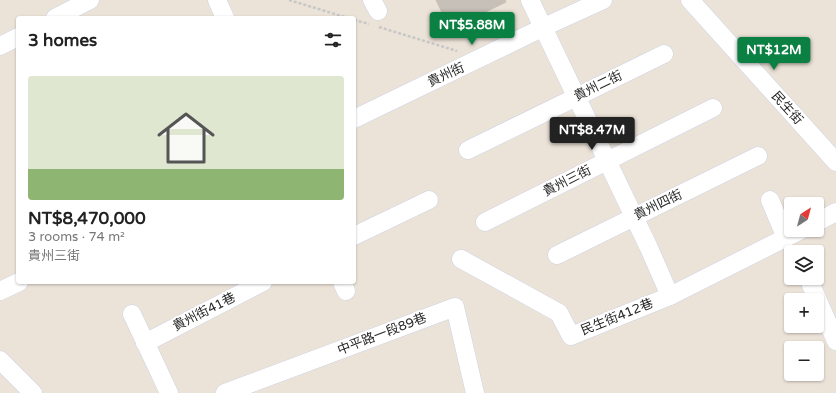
<!DOCTYPE html>
<html lang="en">
<head>
<meta charset="utf-8">
<style>
  body { margin:0; font-family:"Varela Round","Noto Sans TC",sans-serif; background:#f2f2f2; color:#222; height:100vh; display:flex; flex-direction:column; font-size:15px; white-space:nowrap }
  * { box-sizing:border-box; margin:0 }
  p { font-size:13px; color:#767676 }
  .icon { flex:none; width:22px; height:22px; fill:none; stroke:currentColor; stroke-width:2; stroke-linecap:round; stroke-linejoin:round }
  .map { position:relative; flex:1; overflow:hidden }
  .sheet { position:absolute; left:16px; top:16px; width:340px; height:268px; display:flex; flex-direction:column; background:#fff; border-radius:4px; box-shadow:0 1px 3px #0004 }
  .sheet>* { flex:none }
  .needle { width:26px; rotate:36deg }
  .fabs { position:absolute; left:784px; top:197px; display:grid; gap:8px }
  .fabs a { display:grid; place-items:center; width:40px; height:40px; border-radius:4px; background:#fff; box-shadow:0 1px 3px #0004; font-size:20px }
  .price { position:absolute; translate:-50% -34px; padding:0 9px; border-radius:4px; background:#0b8043; color:#fff; font-size:13px; line-height:26px; filter:drop-shadow(0 1px 2px #0008) }
  .price::after { content:''; position:absolute; left:50%; top:24px; width:12px; height:9px; margin-left:-6px; background:inherit; clip-path:polygon(0 0,100% 0,50% 100%) }
  .price.on { background:#222; color:#fff }
  ul { padding:0; list-style:none }
  li { display:grid; align-content:center; gap:8px; height:212px; padding:0 12px }
  li span { display:grid; place-items:center; height:124px; border-radius:4px; color:#555 }
  li>.icon { margin-inline-start:auto }
  span .icon { width:72px; height:72px; fill:#fffc; stroke-width:1 }
  li b { font-size:17px }
  h2 { display:flex; justify-content:space-between; align-items:center; height:48px; padding:0 12px; font-size:17px }
  .map>svg:first-child { display:block }
  .building { fill:#c7c0b8; stroke:#c7bfb2 }
  .lines { fill:none; stroke-linecap:round; stroke-linejoin:round }
  .minor-casing { stroke:#cdd2e3; stroke-width:19 }
  .path { stroke:#c7c7c7; stroke-width:2.5; stroke-dasharray:3 2; stroke-linecap:butt }
  .minor { stroke:#fff; stroke-width:18 }
  .labels { text-anchor:middle; dominant-baseline:central; stroke-width:4; stroke-linejoin:round; paint-order:stroke }
  .street-label { font-size:13px; fill:#282828; stroke:#fff }
</style>
</head>
<body>
<div class="map">
<svg width="836" height="393" viewBox="0 0 836 393">
  <rect width="100%" height="100%" fill="#ece3d8"/>
  <polygon class="building" points="436,0 505,0 506,2 450,29"/>
  <g class="lines">
    <g class="minor-casing">
      <g id="minor">
        <polyline points="217,0 225,18"/>
        <polyline points="372,0 378,11"/>
        <polyline points="530,0 649,248 670,296"/>
        <polyline points="690,0 836,162"/>
        <polyline points="55,18 90,0"/>
        <polyline points="0,46 18,37"/>
        <polyline points="354,119 544,27 603,0"/>
        <polyline points="468,150 664,54"/>
        <polyline points="770,200 786,238"/>
        <polyline points="485,222 713,108"/>
        <polyline points="817,222 836,212"/>
        <polyline points="354,236 429,200"/>
        <polyline points="557,255 758,156"/>
        <polyline points="461,259 559,313 571,336 670,296 801,230"/>
        <polyline points="342,282 346,291"/>
        <polyline points="811,285 836,341"/>
        <polyline points="0,291 19,282"/>
        <polyline points="132,314 169,393"/>
        <polyline points="145,343 263,282"/>
        <polyline points="0,360 33,393"/>
        <polyline points="225,393 455,307 475,393"/>
      </g>
    </g>
    <g class="path">
      <polyline points="289,0 348,18"/>
      <polyline points="354,20 369,24"/>
      <polyline points="379,27 457,51"/>
    </g>
    <use href="#minor" class="minor"/>
  </g>
  <g class="labels">
    <g class="street-label">
      <text transform="translate(446 75) rotate(-25)">貴州街</text>
      <text transform="translate(598 86) rotate(-26)">貴州二街</text>
      <text transform="translate(787 108) rotate(48)">民生街</text>
      <text transform="translate(567 181) rotate(-27)">貴州三街</text>
      <text transform="translate(658 205) rotate(-26)">貴州四街</text>
      <text transform="translate(204 312) rotate(-27)">貴州街41巷</text>
      <text transform="translate(617 317) rotate(-22)">民生街412巷</text>
      <text transform="translate(382 334) rotate(-21)">中平路一段89巷</text>
    </g>
  </g>
</svg>
<div class="fabs">
<a><svg class="needle" viewBox="-14 -14 28 28"><path d="M0-13l5 13h-10z" fill="#e53935"/><path d="M0 13l5-13h-10z" fill="#767676"/></svg></a>
<a><svg class="icon" aria-label="layers" viewBox="0 0 24 24"><path d="M12 4l9 5-9 5-9-5zM3 14l9 5 9-5"/></svg></a>
<a>+</a>
<a>−</a>
</div>
<b class="price" style="left:472px;top:46px">NT$5.88M</b>
<b class="price" style="left:774px;top:71px">NT$12M</b>
<b class="price on" style="left:592px;top:151px">NT$8.47M</b>
<section class="sheet">
<h2>3 homes<svg class="icon" aria-label="filters" viewBox="0 0 24 24"><path d="M4 7h16M4 17h16"/><circle cx="9" cy="7" r="2"/><circle cx="15" cy="17" r="2"/></svg></h2>
<ul>
<li><span style="background:linear-gradient(#dfe7d0 75%,#8fb573 0)"><svg class="icon" aria-label="home" viewBox="0 0 24 24"><path d="M3 11l9-7 9 7M6 9v11h12V9"/></svg></span><div><b>NT$8,470,000</b><p>3 rooms · 74 m²</p><p>貴州三街</p></div></li>
</ul>
</section>
</div>
</body>
</html>
